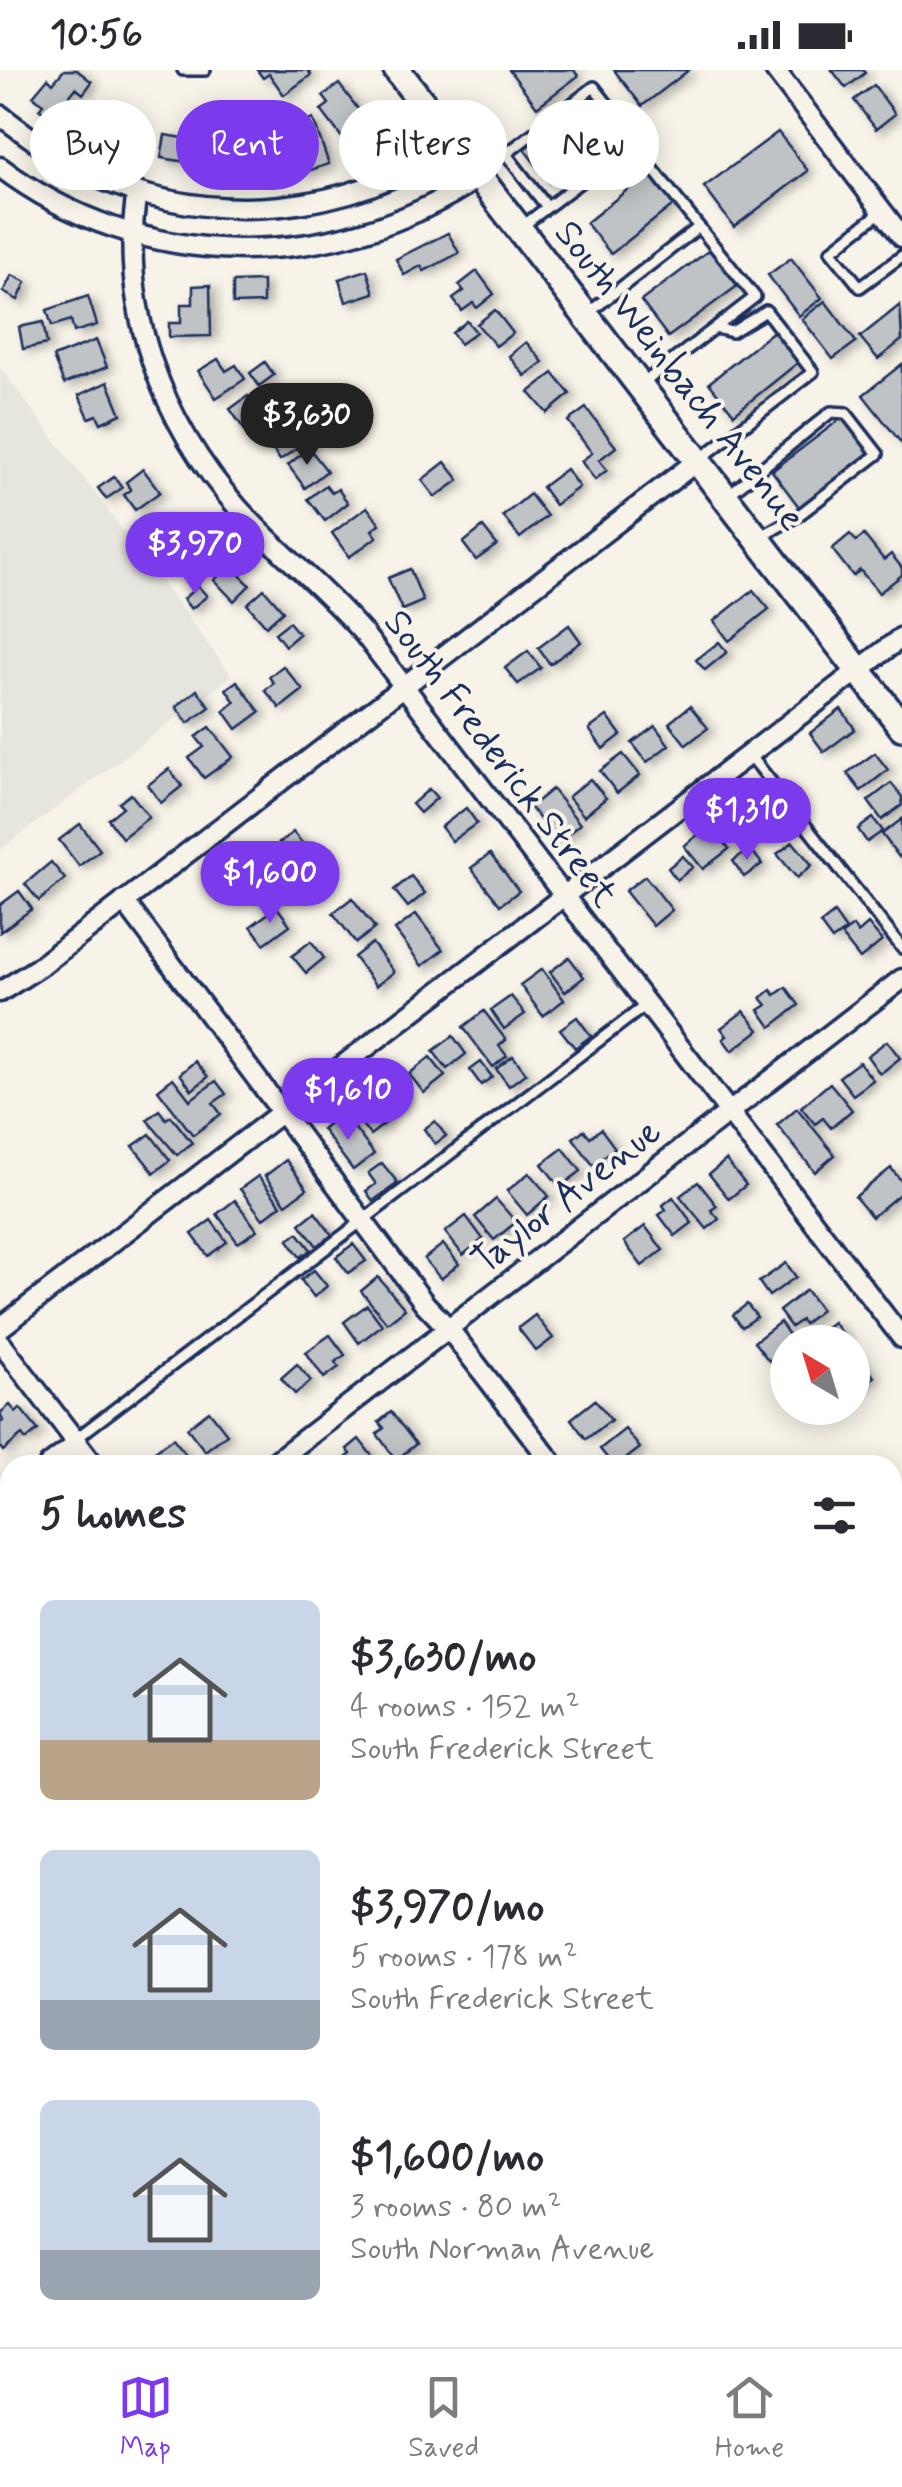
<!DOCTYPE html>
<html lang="en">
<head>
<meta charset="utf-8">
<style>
  body { margin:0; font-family:Mynerve,sans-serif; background:#f7f7f7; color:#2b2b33; height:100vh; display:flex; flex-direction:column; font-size:38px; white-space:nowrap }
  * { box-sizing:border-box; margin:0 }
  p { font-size:32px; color:#7c7c81 }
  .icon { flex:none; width:55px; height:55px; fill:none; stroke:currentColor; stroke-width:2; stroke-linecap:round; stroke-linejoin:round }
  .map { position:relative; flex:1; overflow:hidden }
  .details { position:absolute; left:0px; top:1385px; width:902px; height:892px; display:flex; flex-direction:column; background:#fff; border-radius:30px 30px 0 0; box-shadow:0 5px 25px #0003 }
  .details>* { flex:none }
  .hud { position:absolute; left:30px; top:30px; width:842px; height:90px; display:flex; gap:20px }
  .needle { width:65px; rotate:322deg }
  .buttons { position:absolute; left:770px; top:1255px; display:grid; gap:20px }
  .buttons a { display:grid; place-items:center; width:100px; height:100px; border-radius:50%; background:#fff; box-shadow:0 5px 25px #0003; font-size:50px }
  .price { position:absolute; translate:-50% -85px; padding:0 22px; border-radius:35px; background:#7c3aed; color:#fff; font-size:32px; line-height:65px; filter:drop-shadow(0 2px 5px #0008) }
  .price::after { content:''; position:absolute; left:50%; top:60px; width:30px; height:22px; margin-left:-15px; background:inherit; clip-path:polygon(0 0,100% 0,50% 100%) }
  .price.current { background:#222; color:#fff }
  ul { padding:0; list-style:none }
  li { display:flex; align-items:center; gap:30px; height:250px; padding:0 40px }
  li span { display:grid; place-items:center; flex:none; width:280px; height:200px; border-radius:15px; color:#555 }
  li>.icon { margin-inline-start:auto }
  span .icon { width:120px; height:120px; fill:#fffc; stroke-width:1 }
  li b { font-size:42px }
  h2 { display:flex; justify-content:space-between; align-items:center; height:120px; padding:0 40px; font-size:42px }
  .pill { padding:0 35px; border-radius:45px; background:#fff; box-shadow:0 5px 25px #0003; font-size:35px; line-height:90px }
  .pill.current { background:#7c3aed; color:#fff }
  .status { display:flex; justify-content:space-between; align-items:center; height:70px; padding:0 50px; background:#fff; direction:ltr }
  .status svg { height:28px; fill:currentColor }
  .tab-bar { display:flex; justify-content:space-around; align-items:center; height:140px; border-top:2px solid #e1e1e2; background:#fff; font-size:28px; color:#7c7c81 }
  .tab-bar a { display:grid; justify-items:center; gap:5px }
  .tab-bar .current { color:#7c3aed }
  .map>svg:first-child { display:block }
  .built { fill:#e6e5de }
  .building { fill:#c0c3c5; stroke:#1b2f5e; stroke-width:2.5; filter:url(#shadow) }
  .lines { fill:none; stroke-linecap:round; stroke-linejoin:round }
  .lane-casing { stroke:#1b2f5e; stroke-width:16 }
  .street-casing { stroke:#1b2f5e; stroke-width:25 }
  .secondary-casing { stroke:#1b2f5e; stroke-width:32 }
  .lane { stroke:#f7f3e8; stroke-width:9 }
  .street { stroke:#f7f3e8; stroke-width:18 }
  .secondary { stroke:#f7f3e8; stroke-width:25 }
  .labels { text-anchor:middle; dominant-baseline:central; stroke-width:8; stroke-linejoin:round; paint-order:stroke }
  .street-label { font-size:38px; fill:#1b2f5e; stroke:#f7f3e8 }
</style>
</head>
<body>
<div class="status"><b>10:56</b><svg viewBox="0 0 49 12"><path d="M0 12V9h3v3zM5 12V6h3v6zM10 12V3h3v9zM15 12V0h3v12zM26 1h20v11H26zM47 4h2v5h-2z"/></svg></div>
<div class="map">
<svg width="902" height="2277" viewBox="0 0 902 2277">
  <defs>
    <filter id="shadow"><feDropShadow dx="6" dy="3.5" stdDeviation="5" flood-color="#0004"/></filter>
  </defs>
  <rect width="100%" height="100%" fill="#f7f3e8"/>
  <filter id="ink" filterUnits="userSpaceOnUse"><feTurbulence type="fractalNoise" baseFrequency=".01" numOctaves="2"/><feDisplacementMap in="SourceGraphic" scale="20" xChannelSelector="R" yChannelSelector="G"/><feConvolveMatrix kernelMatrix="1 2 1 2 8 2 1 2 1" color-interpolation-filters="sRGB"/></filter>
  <g filter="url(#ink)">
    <polygon class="built" points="0,297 232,606 0,780"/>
    <g class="building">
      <polygon points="64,0 77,0 92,12 83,24 76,18 51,49 39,39 43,34 33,26 48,8 53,13"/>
      <polygon points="257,0 308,0 311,5 284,25 269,4 263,8"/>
      <polygon points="509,0 574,0 578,6 537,37"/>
      <polygon points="614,0 689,0 642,36"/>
      <polygon points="832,0 863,0 865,3 846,18"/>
      <polygon points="339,14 380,68 356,86 321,40 329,34 323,26"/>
      <polygon points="874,15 895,44 876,59 854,30"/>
      <polygon points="595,24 621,58 550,113 524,79"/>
      <polygon points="85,36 107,52 95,69 73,54"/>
      <polygon points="313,49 329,94 302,103 287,58"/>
      <polygon points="778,62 808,101 734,157 704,117"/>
      <polygon points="165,65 197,70 193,93 161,88"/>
      <polygon points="206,66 236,69 234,93 205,91"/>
      <polygon points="277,76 283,103 266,107 264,99 254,101 250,81"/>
      <polygon points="652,100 677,132 611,184 586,153"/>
      <polygon points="448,163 459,183 424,201 421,196 404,205 396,189"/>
      <polygon points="712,178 740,214 668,267 641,231"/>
      <polygon points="791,188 822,228 799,246 768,205"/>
      <polygon points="367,200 374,223 346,232 339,209"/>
      <polygon points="477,201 494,224 477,238 473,233 462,241 453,229 464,221 459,215"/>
      <polygon points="12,205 26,212 18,230 3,222"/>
      <polygon points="263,211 263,233 233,234 233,212"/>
      <polygon points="210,215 211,266 169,267 169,253 181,253 181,234 193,234 193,216"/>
      <polygon points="88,226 97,255 74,262 71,250 52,256 47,240"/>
      <polygon points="825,231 856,272 833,289 802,249"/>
      <polygon points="900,235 902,270 878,289 860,267"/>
      <polygon points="495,240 513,263 496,276 477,254"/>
      <polygon points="467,251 476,262 460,274 452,263"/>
      <polygon points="43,252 47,274 23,279 19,257"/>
      <polygon points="775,260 800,291 734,344 709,313"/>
      <polygon points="96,270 107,297 64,314 53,287"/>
      <polygon points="526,272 543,292 525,306 509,286"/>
      <polygon points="218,289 226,301 236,295 245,309 216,328 198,301"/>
      <polygon points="265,292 274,305 259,316 250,303"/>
      <polygon points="902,294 902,374 863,325"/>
      <polygon points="553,303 570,324 547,343 529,322"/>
      <polygon points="108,312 121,344 101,353 97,345 89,348 79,325"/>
      <polygon points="248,326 254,333 261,328 272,344 246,362 230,339"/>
      <polygon points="586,338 616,377 599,390 607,400 595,410 581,391 592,383 568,351"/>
      <polygon points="843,347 870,382 799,437 772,401"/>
      <polygon points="302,349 314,366 280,390 264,367 285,352 290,359"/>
      <polygon points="309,378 327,401 305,418 288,395"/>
      <polygon points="445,392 459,410 435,427 422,410"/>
      <polygon points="143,399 160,422 135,440 124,425 131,420 126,412"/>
      <polygon points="566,399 579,417 555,435 542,417"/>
      <polygon points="114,407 122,418 106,429 98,418"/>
      <polygon points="326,415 332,423 338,419 348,433 325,451 308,429"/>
      <polygon points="530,424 547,446 520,468 503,446"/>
      <polygon points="367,437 380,454 372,460 377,467 349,487 332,463"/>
      <polygon points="483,457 497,475 476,490 463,473"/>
      <polygon points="850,464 856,471 864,465 884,490 891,484 902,498 902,505 879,523 860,500 853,506 832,479"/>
      <polygon points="198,468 217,490 200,505 181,482"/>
      <polygon points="230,495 250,515 234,531 214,510"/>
      <polygon points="410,499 423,531 402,540 388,508"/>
      <polygon points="198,516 207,526 191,539 183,529"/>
      <polygon points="264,519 283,541 266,556 247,534"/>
      <polygon points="753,520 769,539 729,571 714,551"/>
      <polygon points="289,552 299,564 285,576 275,563"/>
      <polygon points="569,555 581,572 550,594 538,578"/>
      <polygon points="719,572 727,582 705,600 696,590"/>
      <polygon points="528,581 541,598 518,614 505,598"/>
      <polygon points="283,596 303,620 280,638 265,620 274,613 269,607"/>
      <polygon points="237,611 260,642 237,659 224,641 235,632 226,619"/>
      <polygon points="197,620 210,637 188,653 176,637"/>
      <polygon points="690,636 708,658 686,675 669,653"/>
      <polygon points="841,639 855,659 824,682 810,663"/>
      <polygon points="607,646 621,665 603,679 589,659"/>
      <polygon points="655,656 669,675 647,692 632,673"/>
      <polygon points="210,657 233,687 204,708 189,688 204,677 196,667"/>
      <polygon points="875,683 888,700 861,721 847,703"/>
      <polygon points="623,684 640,705 617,723 600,701"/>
      <polygon points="169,699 182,716 161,733 148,715"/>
      <polygon points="590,709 606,728 584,746 568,727"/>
      <polygon points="891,713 902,727 902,735 882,750 868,731"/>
      <polygon points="429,719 437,728 420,743 412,734"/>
      <polygon points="552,719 580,754 558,772 530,737"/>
      <polygon points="131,724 149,747 122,768 108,749 123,737 119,733"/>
      <polygon points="761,728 781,755 759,771 739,743"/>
      <polygon points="466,738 477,753 452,771 441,757"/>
      <polygon points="873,748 883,761 867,772 858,759"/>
      <polygon points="902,749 902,784 899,787 882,764"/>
      <polygon points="80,754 100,780 79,796 59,770"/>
      <polygon points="713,760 729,779 703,799 684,776 701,762 705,767"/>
      <polygon points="293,762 307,779 286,796 272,779"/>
      <polygon points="793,772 812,795 797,808 777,784"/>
      <polygon points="750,778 762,794 744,807 733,791"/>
      <polygon points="490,784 519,821 500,835 471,798"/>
      <polygon points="683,786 693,797 677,810 668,798"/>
      <polygon points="51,792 65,809 39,831 25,814"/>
      <polygon points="411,806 425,823 408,837 394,820"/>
      <polygon points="645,806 672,840 653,856 625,821"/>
      <polygon points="19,821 32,839 0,862 0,835"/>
      <polygon points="352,828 375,858 356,873 333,843"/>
      <polygon points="277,837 290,855 264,874 251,856"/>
      <polygon points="834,843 846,860 832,870 820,854"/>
      <polygon points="416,844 443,880 422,896 395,860"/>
      <polygon points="868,854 882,871 860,889 841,865 853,856 858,863"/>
      <polygon points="311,871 324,888 306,903 292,886"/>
      <polygon points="372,873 394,902 376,916 354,887"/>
      <polygon points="569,887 584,907 565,922 550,902"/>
      <polygon points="542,899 564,930 543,946 520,915"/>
      <polygon points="786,917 799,935 771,957 759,940 767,935 761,928 771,920 775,925"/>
      <polygon points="511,926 525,944 504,959 491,940"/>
      <polygon points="484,941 506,970 499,976 507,986 493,997 463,957"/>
      <polygon points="744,941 759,960 732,981 723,969 727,966 721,958"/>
      <polygon points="577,947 591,966 575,978 560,959"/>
      <polygon points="453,966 466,984 447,999 433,981"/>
      <polygon points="887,971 900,988 880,1004 867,986"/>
      <polygon points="513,986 526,1003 509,1016 496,999"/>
      <polygon points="430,987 445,1006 424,1023 409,1004"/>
      <polygon points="195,991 208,1007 192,1020 180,1004"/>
      <polygon points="481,992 492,1007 481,1015 470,1000"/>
      <polygon points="859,992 873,1010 853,1025 839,1007"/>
      <polygon points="173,1008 190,1030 216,1011 226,1024 213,1033 221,1044 193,1065 158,1020"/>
      <polygon points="395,1009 409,1027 390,1043 376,1025"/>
      <polygon points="830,1013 852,1040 831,1058 823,1048 815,1054 801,1037"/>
      <polygon points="368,1027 387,1052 370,1065 351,1040"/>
      <polygon points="797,1038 835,1085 815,1102 777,1055"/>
      <polygon points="159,1040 166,1049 171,1046 192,1073 177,1085 147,1050"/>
      <polygon points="347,1048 374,1084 353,1100 322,1059 334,1049 338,1055"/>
      <polygon points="435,1051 446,1066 435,1074 424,1059"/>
      <polygon points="601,1059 615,1078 593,1095 573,1068 584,1060 590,1067"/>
      <polygon points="150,1064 170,1090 154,1103 133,1076"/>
      <polygon points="563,1078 581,1101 560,1117 542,1094"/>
      <polygon points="286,1090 307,1119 286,1134 265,1106"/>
      <polygon points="726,1090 746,1115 729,1129 709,1104"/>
      <polygon points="382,1093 398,1113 373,1131 366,1121 376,1114 368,1103"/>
      <polygon points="891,1098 902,1112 902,1122 872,1147 855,1127"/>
      <polygon points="529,1103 549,1126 527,1145 507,1121"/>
      <polygon points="258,1106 281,1135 263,1149 240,1119"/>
      <polygon points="698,1112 717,1136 711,1140 719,1149 707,1159 680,1126"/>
      <polygon points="673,1127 692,1153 675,1166 659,1145 666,1140 663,1135"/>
      <polygon points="496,1129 516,1152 494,1170 475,1147"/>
      <polygon points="235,1130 257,1160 238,1173 217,1144"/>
      <polygon points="315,1142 332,1165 317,1176 300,1154"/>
      <polygon points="466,1146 483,1169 463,1185 445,1162"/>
      <polygon points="211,1150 227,1172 208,1186 192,1164"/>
      <polygon points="645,1156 663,1180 642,1196 624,1172"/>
      <polygon points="298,1163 311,1180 300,1187 288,1170"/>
      <polygon points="353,1174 366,1191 348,1203 336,1187"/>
      <polygon points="443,1174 459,1194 441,1209 424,1189"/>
      <polygon points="786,1193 796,1207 769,1226 759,1212"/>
      <polygon points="314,1200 327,1216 314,1227 301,1210"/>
      <polygon points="378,1207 405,1239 387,1253 361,1221"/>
      <polygon points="806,1220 821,1240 804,1254 801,1250 791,1257 779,1241"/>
      <polygon points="747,1234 757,1247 742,1257 733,1245"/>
      <polygon points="367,1235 382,1255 359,1273 344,1252"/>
      <polygon points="535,1245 553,1268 536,1281 518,1258"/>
      <polygon points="780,1252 794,1272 788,1272 788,1277 769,1291 754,1272"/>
      <polygon points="833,1252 848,1272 806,1272"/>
      <polygon points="330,1265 345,1285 335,1292 339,1297 324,1308 306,1282"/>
      <polygon points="857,1284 874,1307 852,1323 852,1288"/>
      <polygon points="297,1294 311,1311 295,1324 281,1308"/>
      <polygon points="595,1330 611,1350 586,1369 571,1349"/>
      <polygon points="10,1335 16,1342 20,1338 38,1360 26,1370 22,1365 3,1381 0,1377 0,1353 3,1351 0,1343"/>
      <polygon points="209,1341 227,1364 205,1381 187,1358"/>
      <polygon points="391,1342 416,1374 396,1390 377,1364 384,1358 379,1352"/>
      <polygon points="625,1359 640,1378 618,1395 613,1395 600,1379"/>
      <polygon points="173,1368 191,1391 185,1395 166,1395 155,1381"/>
      <polygon points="359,1369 379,1395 337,1395 351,1384 347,1379"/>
      <polygon points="0,1863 10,1876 10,1898 2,1904"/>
      <polygon points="10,2185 10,2230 0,2218 0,2193"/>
      <polygon points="10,2237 12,2268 8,2271 0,2261 0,2245"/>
      <polygon points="391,2268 432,2268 419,2277 392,2277 387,2270"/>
      <polygon points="830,2268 846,2268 852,2277 862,2269 868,2277 820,2277"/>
    </g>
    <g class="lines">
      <g class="lane-casing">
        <g id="lane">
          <polyline points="183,0 205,0"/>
          <polyline points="506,84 547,137"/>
          <polyline points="477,100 502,87 594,17 630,63 629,75 646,90 699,157 587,244"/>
          <polyline points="882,141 831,181 860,217 902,186"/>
          <polyline points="520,158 629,75"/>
          <polyline points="642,314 755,227 699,157"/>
          <polyline points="699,390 813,302 766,241 732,262 716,258"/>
          <polyline points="727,426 831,342 846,343 878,384 799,445 760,467"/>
          <polyline points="750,685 902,878"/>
          <polyline points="74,1370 646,935"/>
          <polyline points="0,1602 10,1594"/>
          <polyline points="0,1944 10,1936"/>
          <polyline points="892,1984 902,1977"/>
          <polyline points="26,2277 38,2268"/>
          <polyline points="514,2277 526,2268"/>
        </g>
      </g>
      <g class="street-casing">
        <g id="street">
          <polyline points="775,0 902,167"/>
          <path d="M0,45C30,68 61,91 96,107C213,158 348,145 453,74"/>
          <path d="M0,97C141,204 334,205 479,107"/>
          <path d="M137,122C118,237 162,353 239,439C279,483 325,519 364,564L902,1268"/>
          <polyline points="124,831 425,1234 449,1259 554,1395"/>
          <polyline points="0,922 39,897 697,391"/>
          <polyline points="0,1258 902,567"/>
          <polyline points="0,1272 94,1395"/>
          <polyline points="49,1395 77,1374"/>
          <polyline points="271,1395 902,909"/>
          <polyline points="0,1432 10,1425"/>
          <polyline points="892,1474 902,1467"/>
          <polyline points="0,1776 10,1768"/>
          <polyline points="0,1805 10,1818"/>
          <polyline points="892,1835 902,1847"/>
          <polyline points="0,2123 10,2115"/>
          <polyline points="892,2166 902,2159"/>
          <polyline points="347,2268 354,2277"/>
          <polyline points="749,2277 761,2268"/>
        </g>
      </g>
      <g class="secondary-casing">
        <g id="secondary">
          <polyline points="397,0 902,657"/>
          <polyline points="892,1778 902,1771"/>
          <polyline points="244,2277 256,2268"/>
        </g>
      </g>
      <use href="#lane" class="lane"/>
      <use href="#street" class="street"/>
      <use href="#secondary" class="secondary"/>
    </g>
  </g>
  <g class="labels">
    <g class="street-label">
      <text transform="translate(679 306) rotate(52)">South Weinbach Avenue</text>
      <text transform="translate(500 689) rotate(53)">South Frederick Street</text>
      <text transform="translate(567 1127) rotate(-38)">Taylor Avenue</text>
    </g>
  </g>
</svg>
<div class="buttons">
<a><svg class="needle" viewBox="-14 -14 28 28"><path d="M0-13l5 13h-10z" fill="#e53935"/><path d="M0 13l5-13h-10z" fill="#7c7c81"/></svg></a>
</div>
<b class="price current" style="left:307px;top:398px">$3,630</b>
<b class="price" style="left:195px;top:527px">$3,970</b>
<b class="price" style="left:747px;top:793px">$1,310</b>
<b class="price" style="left:270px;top:856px">$1,600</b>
<b class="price" style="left:348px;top:1073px">$1,610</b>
<div class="hud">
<a class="pill">Buy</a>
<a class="pill current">Rent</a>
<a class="pill">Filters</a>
<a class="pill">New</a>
</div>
<section class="details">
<h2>5 homes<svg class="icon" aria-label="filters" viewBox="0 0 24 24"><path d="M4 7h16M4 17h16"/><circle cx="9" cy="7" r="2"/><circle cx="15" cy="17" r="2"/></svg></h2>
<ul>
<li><span style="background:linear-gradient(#c9d6e8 70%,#b9a48a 0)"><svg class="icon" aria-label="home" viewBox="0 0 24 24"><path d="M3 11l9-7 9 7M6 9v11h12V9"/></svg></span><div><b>$3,630/mo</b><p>4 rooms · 152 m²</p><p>South Frederick Street</p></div></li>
<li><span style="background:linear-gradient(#c9d6e8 75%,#9aa5b1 0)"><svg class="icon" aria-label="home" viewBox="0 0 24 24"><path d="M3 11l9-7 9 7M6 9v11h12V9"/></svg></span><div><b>$3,970/mo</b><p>5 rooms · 178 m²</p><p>South Frederick Street</p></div></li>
<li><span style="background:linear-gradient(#c9d6e8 75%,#9aa5b1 0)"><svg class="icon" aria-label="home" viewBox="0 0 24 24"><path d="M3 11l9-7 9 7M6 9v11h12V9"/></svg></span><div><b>$1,600/mo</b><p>3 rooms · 80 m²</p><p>South Norman Avenue</p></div></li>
</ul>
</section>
</div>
<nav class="tab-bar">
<a class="current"><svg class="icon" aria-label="map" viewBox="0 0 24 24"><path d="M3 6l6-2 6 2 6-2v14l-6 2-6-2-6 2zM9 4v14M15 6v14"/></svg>Map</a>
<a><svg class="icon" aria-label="saved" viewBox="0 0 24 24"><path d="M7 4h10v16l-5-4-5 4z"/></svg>Saved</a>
<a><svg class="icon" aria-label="home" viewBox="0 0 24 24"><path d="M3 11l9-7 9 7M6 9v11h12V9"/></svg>Home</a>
</nav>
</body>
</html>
